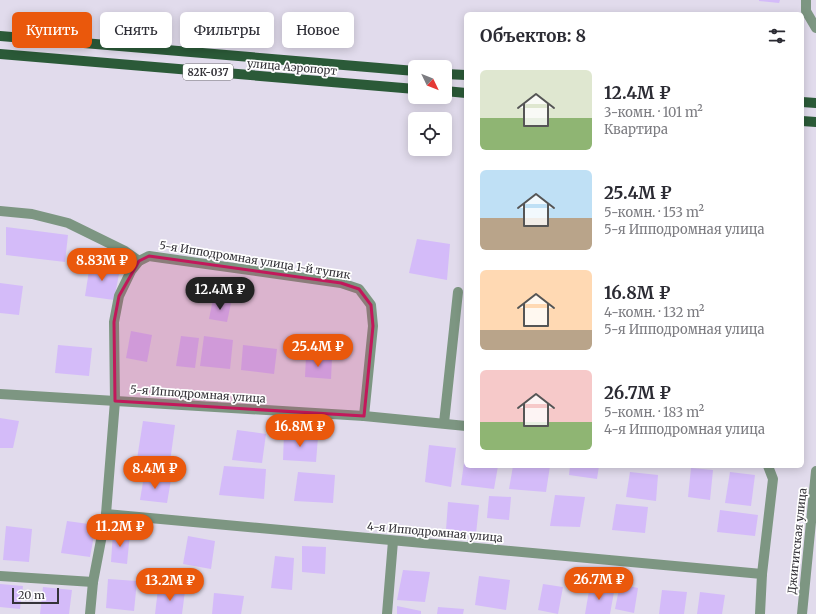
<!DOCTYPE html>
<html lang="ru">
<head>
<meta charset="utf-8">
<style>
  body { margin:0; font-family:Merriweather,serif; background:#f7f7f7; color:#2b2b33; height:100vh; display:flex; flex-direction:column; font-size:15px; white-space:nowrap }
  * { box-sizing:border-box; margin:0 }
  p { font-size:13px; color:#7c7c81 }
  .icon { flex:none; width:22px; height:22px; fill:none; stroke:currentColor; stroke-width:2; stroke-linecap:round; stroke-linejoin:round }
  .map { position:relative; flex:1; overflow:hidden }
  .panel { position:absolute; left:464px; top:12px; width:340px; height:456px; display:flex; flex-direction:column; background:#fff; border-radius:6px; box-shadow:0 2px 10px #0003 }
  .panel>* { flex:none }
  .guide { position:absolute; left:12px; top:12px; width:380px; height:36px; display:flex; gap:8px }
  .needle { width:26px; rotate:133deg }
  .controls { position:absolute; left:408px; top:60px; display:grid; gap:8px }
  .controls a { display:grid; place-items:center; width:44px; height:44px; border-radius:6px; background:#fff; box-shadow:0 2px 10px #0003; font-size:20px }
  .scale { position:absolute; left:12px; bottom:10px; width:47px; box-sizing:border-box; padding-left:4px; border:2px solid #353339; border-top:0; font-size:11px; line-height:14px; white-space:nowrap; color:#353339; -webkit-text-stroke:3px #fff; paint-order:stroke }
  .price { position:absolute; translate:-50% -34px; padding:0 9px; border-radius:14px; background:#ea580c; color:#fff; font-size:13px; line-height:26px; filter:drop-shadow(0 1px 2px #0008) }
  .price::after { content:''; position:absolute; left:50%; top:24px; width:12px; height:9px; margin-left:-6px; background:inherit; clip-path:polygon(0 0,100% 0,50% 100%) }
  .price.current { background:#222; color:#fff }
  ul { padding:0; list-style:none }
  li { display:flex; align-items:center; gap:12px; height:100px; padding:0 16px }
  li span { display:grid; place-items:center; flex:none; width:112px; height:80px; border-radius:6px; color:#555 }
  li>.icon { margin-inline-start:auto }
  span .icon { width:48px; height:48px; fill:#fffc; stroke-width:1 }
  li b { font-size:17px }
  h2 { display:flex; justify-content:space-between; align-items:center; height:48px; padding:0 16px; font-size:17px }
  .tag { padding:0 14px; border-radius:6px; background:#fff; box-shadow:0 2px 10px #0003; font-size:14px; line-height:36px }
  .tag.current { background:#ea580c; color:#fff }
  .map>svg:first-child { display:block }
  .building { fill:#d4bbf9 }
  .lines { fill:none; stroke-linecap:round; stroke-linejoin:round }
  .minor { stroke:#7d9682; stroke-width:10 }
  .major { stroke:#2b5a38; stroke-width:10 }
  .marked { fill:#c2185b; fill-opacity:0.2; stroke:#c2185b; stroke-width:3; stroke-linejoin:round }
  .labels { text-anchor:middle; dominant-baseline:central; stroke-width:3.5; stroke-linejoin:round; paint-order:stroke }
  .shield { fill:#fff; stroke:#727074; stroke-width:1 }
  .shield-label { font-size:10px; font-weight:bold; fill:#353339 }
  .street-label { font-size:11px; fill:#353339; stroke:#fff }
</style>
</head>
<body>
<div class="map">
<svg width="816" height="614" viewBox="0 0 816 614">
  <rect width="100%" height="100%" fill="#e1dbec"/>
  <g class="building">
    <polygon points="759,0 780,0 779,3 759,1"/>
    <polygon points="6,227 68,235 65,262 6,255"/>
    <polygon points="417,239 450,244 447,280 409,273"/>
    <polygon points="90,264 120,269 114,300 85,296"/>
    <polygon points="0,283 23,286 19,315 0,313"/>
    <polygon points="213,299 231,303 227,322 209,319"/>
    <polygon points="131,331 152,335 147,362 126,358"/>
    <polygon points="181,336 199,338 195,368 176,366"/>
    <polygon points="204,336 233,340 230,369 200,366"/>
    <polygon points="58,345 92,348 89,376 55,373"/>
    <polygon points="243,345 277,349 274,374 241,370"/>
    <polygon points="306,356 332,358 331,379 305,377"/>
    <polygon points="0,418 19,421 13,448 0,448"/>
    <polygon points="143,421 175,425 170,462 137,459"/>
    <polygon points="237,430 266,434 262,463 232,460"/>
    <polygon points="284,433 318,437 316,462 283,460"/>
    <polygon points="429,445 456,448 451,487 425,482"/>
    <polygon points="465,455 466,466 498,466 494,489 461,485"/>
    <polygon points="224,466 266,469 264,499 219,495"/>
    <polygon points="513,466 550,466 546,492 509,489"/>
    <polygon points="570,466 599,466 597,479 569,475"/>
    <polygon points="691,468 713,470 710,500 688,497"/>
    <polygon points="298,472 335,475 333,503 294,501"/>
    <polygon points="630,472 658,475 656,501 626,497"/>
    <polygon points="730,472 755,475 751,506 725,503"/>
    <polygon points="144,476 171,480 167,503 140,500"/>
    <polygon points="555,495 585,497 580,527 550,526"/>
    <polygon points="489,496 511,497 509,520 487,518"/>
    <polygon points="448,502 479,505 476,534 446,530"/>
    <polygon points="616,504 648,507 645,533 612,530"/>
    <polygon points="720,510 758,515 755,536 717,532"/>
    <polygon points="67,521 96,525 90,557 61,553"/>
    <polygon points="6,526 32,529 29,562 3,560"/>
    <polygon points="113,532 130,533 127,564 111,562"/>
    <polygon points="188,536 215,541 211,569 183,564"/>
    <polygon points="302,546 326,547 325,574 302,572"/>
    <polygon points="275,556 294,558 292,590 271,588"/>
    <polygon points="403,570 430,572 425,602 397,600"/>
    <polygon points="479,576 510,580 506,610 475,605"/>
    <polygon points="108,579 137,581 134,611 106,608"/>
    <polygon points="0,584 23,586 20,609 0,607"/>
    <polygon points="543,584 563,587 558,614 538,610"/>
    <polygon points="620,584 638,588 634,613 615,609"/>
    <polygon points="590,585 614,592 610,614 585,614"/>
    <polygon points="43,587 72,590 69,614 40,614"/>
    <polygon points="158,589 185,591 182,614 155,614"/>
    <polygon points="662,590 687,592 684,614 659,614"/>
    <polygon points="700,592 725,595 722,614 697,614"/>
    <polygon points="214,593 244,596 241,614 212,614"/>
    <polygon points="397,606 421,611 421,614 397,614"/>
    <polygon points="438,607 464,609 463,614 437,614"/>
  </g>
  <g class="lines">
    <g class="minor">
      <polyline points="806,0 806,11 816,28"/>
      <polyline points="0,211 32,214 68,223 125,251 139,261"/>
      <polyline points="0,394 364,416 466,426"/>
      <polyline points="444,423 458,292"/>
      <polyline points="106,514 762,574"/>
      <polyline points="0,576 93,582"/>
      <polyline points="90,614 93,582 106,514 115,401 114,322 119,296 131,271 139,261 149,256 163,258 341,283 359,289 371,305 373,326 364,416"/>
      <polyline points="387,614 393,541"/>
      <polyline points="760,614 762,574 773,479 768,466"/>
      <polyline points="802,614 816,471"/>
    </g>
    <g class="major">
      <polyline points="0,36 415,71"/>
      <polyline points="0,54 415,89"/>
      <polyline points="445,74 466,75"/>
      <polyline points="445,91 466,93"/>
      <polyline points="802,102 816,103"/>
      <polyline points="802,121 816,122"/>
    </g>
  </g>
  <path class="marked" d="M149,256L341,283L359,289L371,305L373,326L364,416L115,401L114,322L119,296L139,261Z"/>
  <g class="labels">
    <rect class="shield" x="183" y="64" width="50" height="16" rx="3"/>
    <g class="shield-label">
      <text x="208" y="72">82К-037</text>
    </g>
    <g class="street-label">
      <text transform="translate(292 67) rotate(5)">улица Аэропорт</text>
      <text transform="translate(255 260) rotate(9)">5-я Ипподромная улица 1-й тупик</text>
      <text transform="translate(198 394) rotate(4)">5-я Ипподромная улица</text>
      <text transform="translate(435 532) rotate(5)">4-я Ипподромная улица</text>
      <text transform="translate(797 541) rotate(-84)">Джигитская улица</text>
    </g>
  </g>
</svg>
<div class="controls">
<a><svg class="needle" viewBox="-14 -14 28 28"><path d="M0-13l5 13h-10z" fill="#e53935"/><path d="M0 13l5-13h-10z" fill="#7c7c81"/></svg></a>
<a><svg class="icon" aria-label="locate" viewBox="0 0 24 24"><circle cx="12" cy="12" r="6"/><path d="M12 2v4M12 18v4M2 12h4M18 12h4"/></svg></a>
</div>
<div class="scale">20 m</div>
<b class="price" style="left:102px;top:282px">8.83M ₽</b>
<b class="price current" style="left:220px;top:311px">12.4M ₽</b>
<b class="price" style="left:318px;top:368px">25.4M ₽</b>
<b class="price" style="left:300px;top:448px">16.8M ₽</b>
<b class="price" style="left:155px;top:490px">8.4M ₽</b>
<b class="price" style="left:120px;top:548px">11.2M ₽</b>
<b class="price" style="left:599px;top:601px">26.7M ₽</b>
<b class="price" style="left:170px;top:602px">13.2M ₽</b>
<div class="guide">
<a class="tag current">Купить</a>
<a class="tag">Снять</a>
<a class="tag">Фильтры</a>
<a class="tag">Новое</a>
</div>
<section class="panel">
<h2>Объектов: 8<svg class="icon" aria-label="filters" viewBox="0 0 24 24"><path d="M4 7h16M4 17h16"/><circle cx="9" cy="7" r="2"/><circle cx="15" cy="17" r="2"/></svg></h2>
<ul>
<li><span style="background:linear-gradient(#dfe7d0 60%,#8fb573 0)"><svg class="icon" aria-label="home" viewBox="0 0 24 24"><path d="M3 11l9-7 9 7M6 9v11h12V9"/></svg></span><div><b>12.4M ₽</b><p>3-комн. · 101 m²</p><p>Квартира</p></div></li>
<li><span style="background:linear-gradient(#bfe0f5 60%,#b9a48a 0)"><svg class="icon" aria-label="home" viewBox="0 0 24 24"><path d="M3 11l9-7 9 7M6 9v11h12V9"/></svg></span><div><b>25.4M ₽</b><p>5-комн. · 153 m²</p><p>5-я Ипподромная улица</p></div></li>
<li><span style="background:linear-gradient(#ffd9b3 75%,#b9a48a 0)"><svg class="icon" aria-label="home" viewBox="0 0 24 24"><path d="M3 11l9-7 9 7M6 9v11h12V9"/></svg></span><div><b>16.8M ₽</b><p>4-комн. · 132 m²</p><p>5-я Ипподромная улица</p></div></li>
<li><span style="background:linear-gradient(#f6c9c9 65%,#8fb573 0)"><svg class="icon" aria-label="home" viewBox="0 0 24 24"><path d="M3 11l9-7 9 7M6 9v11h12V9"/></svg></span><div><b>26.7M ₽</b><p>5-комн. · 183 m²</p><p>4-я Ипподромная улица</p></div></li>
</ul>
</section>
</div>
</body>
</html>
